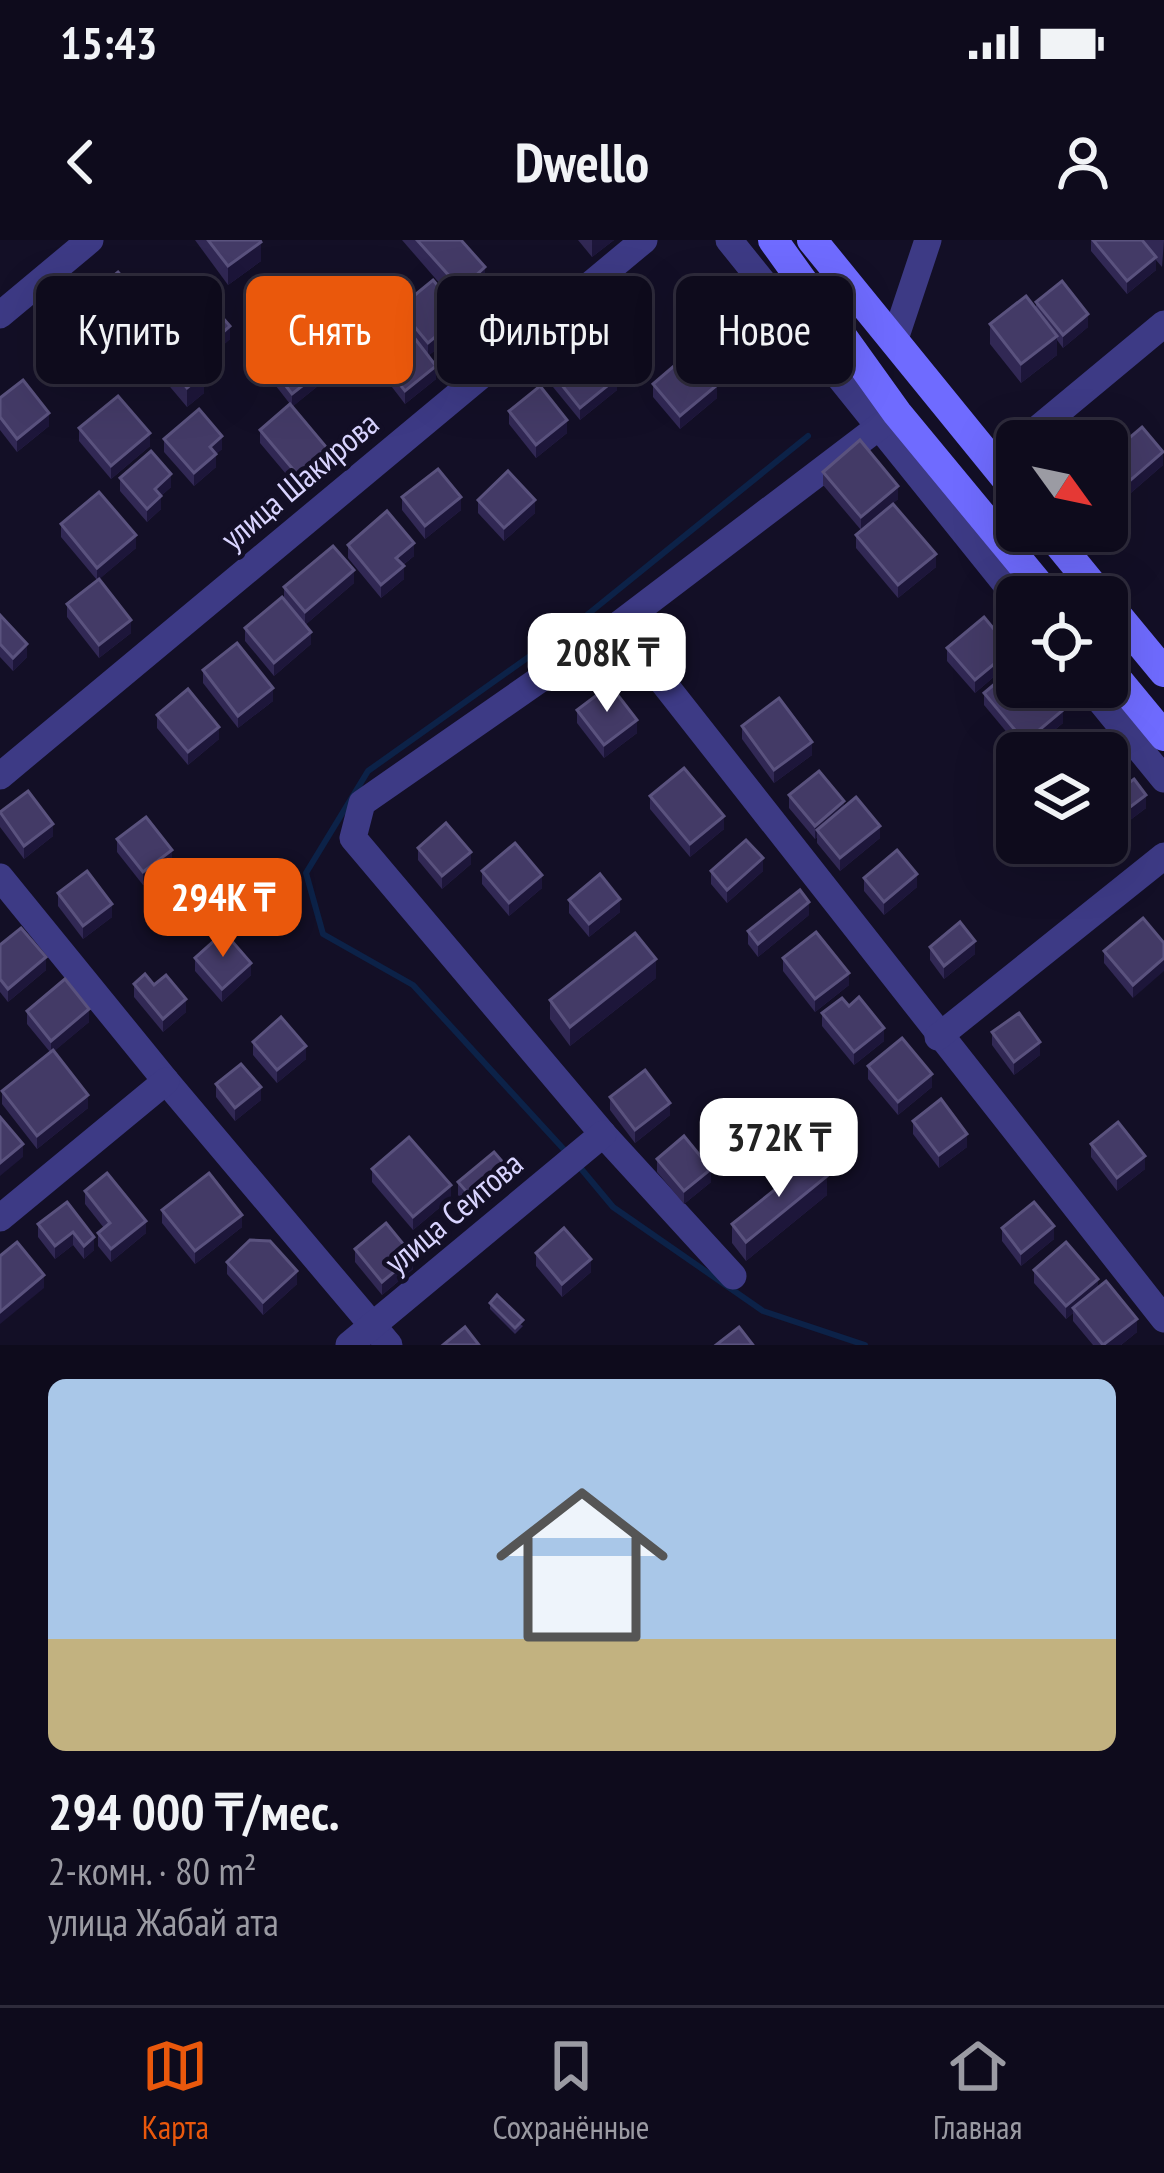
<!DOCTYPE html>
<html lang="ru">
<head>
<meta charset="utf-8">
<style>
  body { margin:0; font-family:"PT Sans Narrow",sans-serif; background:#1c1929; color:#f1f3f6; height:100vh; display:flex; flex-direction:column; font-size:45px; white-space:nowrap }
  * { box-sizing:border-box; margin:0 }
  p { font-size:39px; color:#9b9ba3 }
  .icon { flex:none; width:66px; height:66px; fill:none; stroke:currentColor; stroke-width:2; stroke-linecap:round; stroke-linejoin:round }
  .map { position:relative; height:1105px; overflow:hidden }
  .details { display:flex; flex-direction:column; background:#0e0b1c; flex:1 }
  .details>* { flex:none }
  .guide { position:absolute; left:36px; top:36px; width:1092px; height:108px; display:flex; gap:24px }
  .needle { width:78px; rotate:123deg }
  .tools { position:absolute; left:996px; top:180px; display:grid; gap:24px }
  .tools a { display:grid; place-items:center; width:132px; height:132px; border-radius:18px; background:#0e0b1c; box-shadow:0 12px 48px #0002,0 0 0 3px #2e2b3b; font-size:60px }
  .price { position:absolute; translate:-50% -102px; padding:0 27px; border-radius:24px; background:#fff; color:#222; font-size:39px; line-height:78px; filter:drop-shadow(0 3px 6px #0008) }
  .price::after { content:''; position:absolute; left:50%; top:72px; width:36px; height:27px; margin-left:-18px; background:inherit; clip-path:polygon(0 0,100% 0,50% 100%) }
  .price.selected { background:#ea580c; color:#fff }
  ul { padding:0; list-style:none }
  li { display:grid; align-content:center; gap:24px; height:636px; padding:0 48px }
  li span { display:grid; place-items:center; height:372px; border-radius:18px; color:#555 }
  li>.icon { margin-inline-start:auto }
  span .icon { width:216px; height:216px; fill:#fffc; stroke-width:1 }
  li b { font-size:51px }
  .chip { padding:0 42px; border-radius:18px; background:#0e0b1c; box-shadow:0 12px 48px #0002,0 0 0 3px #2e2b3b; font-size:42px; line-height:108px }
  .chip.selected { background:#ea580c; color:#fff }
  .status { display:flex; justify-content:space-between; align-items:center; height:84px; padding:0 60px; background:#0e0b1c; direction:ltr }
  .status svg { height:33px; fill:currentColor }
  header { display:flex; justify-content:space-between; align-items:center; height:156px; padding:0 48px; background:#0e0b1c; font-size:54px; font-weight:600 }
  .dock { display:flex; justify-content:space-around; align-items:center; height:168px; border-top:3px solid #2e2b3b; background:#0e0b1c; font-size:33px; color:#9b9ba3 }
  .dock a { display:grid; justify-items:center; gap:6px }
  .dock .selected { color:#ea580c }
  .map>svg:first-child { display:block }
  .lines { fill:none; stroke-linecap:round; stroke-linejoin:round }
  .stream { stroke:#0c2248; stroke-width:6 }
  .street { stroke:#3d3a85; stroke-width:27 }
  .secondary { stroke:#6f6bff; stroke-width:30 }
  .wall { fill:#312854 }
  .shaded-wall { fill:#1d163a }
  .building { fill:#433a66; stroke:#5a527e; stroke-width:3 }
  .labels { text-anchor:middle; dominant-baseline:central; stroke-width:9; stroke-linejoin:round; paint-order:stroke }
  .street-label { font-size:33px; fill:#d9d4ff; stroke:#130f26 }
</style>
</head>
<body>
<div class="status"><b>15:43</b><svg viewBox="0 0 49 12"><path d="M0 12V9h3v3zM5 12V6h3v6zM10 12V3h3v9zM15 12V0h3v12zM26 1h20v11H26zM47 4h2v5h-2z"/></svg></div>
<header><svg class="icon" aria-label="back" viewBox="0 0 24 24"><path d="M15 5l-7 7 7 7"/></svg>Dwello<svg class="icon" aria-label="person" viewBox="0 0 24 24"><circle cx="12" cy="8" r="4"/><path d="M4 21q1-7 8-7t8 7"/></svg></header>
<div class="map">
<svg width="1164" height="1105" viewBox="0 0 1164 1105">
  <rect width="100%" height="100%" fill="#130f26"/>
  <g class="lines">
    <g class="stream">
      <polyline points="569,915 413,745 323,694 306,633 368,531 582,379 808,196"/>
      <polyline points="578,925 613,967 763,1071 865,1105"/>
    </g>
    <g class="street">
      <polyline points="729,0 1017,358"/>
      <polyline points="0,75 90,0"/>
      <polyline points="894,102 928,0"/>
      <polyline points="1023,201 1164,84"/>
      <polyline points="618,385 1164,1079"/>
      <polyline points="1089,447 1164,539"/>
      <polyline points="0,536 644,0"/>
      <polyline points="0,637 166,841 389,1105"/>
      <polyline points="938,797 1164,616"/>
      <polyline points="0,978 166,841"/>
      <polyline points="733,1036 603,894 353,598 362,563 618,385 897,173"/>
      <polyline points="349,1105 603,894"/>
    </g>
    <g class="secondary">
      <polyline points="773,0 897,173 1049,357"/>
      <polyline points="812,0 1017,252"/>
      <polyline points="1048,291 1102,357"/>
      <polyline points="1107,363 1164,432"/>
      <polyline points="1107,427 1164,496"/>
    </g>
  </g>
  <g class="wall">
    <polygon points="195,0 260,0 261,21 228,45"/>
    <polygon points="402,0 461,0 485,46 461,68"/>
    <polygon points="578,0 614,0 592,17"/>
    <polygon points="1091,0 1164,0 1162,27 1156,20 1156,30 1127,54 1091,11"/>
    <polygon points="101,46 168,91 168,85 230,99 198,127 204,153 187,167 101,65"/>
    <polygon points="1036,62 1088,87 1063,108 1057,100 1057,115 1021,143 990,104 990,84 1036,70"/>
    <polygon points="399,68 462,88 428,116 436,139 405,164 375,125 375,113 405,88 399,81"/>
    <polygon points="262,115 324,141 293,166 332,227 302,253 260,203 260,190 290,164 262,128"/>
    <polygon points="553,134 617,150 580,180 553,147"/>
    <polygon points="653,144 717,158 680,189 653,157"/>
    <polygon points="0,158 49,186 17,212 0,190"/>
    <polygon points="509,171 567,193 536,218 509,184"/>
    <polygon points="79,188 150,206 111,239 79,201"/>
    <polygon points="164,199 222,209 216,214 216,227 194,246 164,212"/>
    <polygon points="1107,217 1163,225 1125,258 1107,237"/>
    <polygon points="823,232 898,259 861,290 823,245"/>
    <polygon points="120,238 171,247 161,256 161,269 147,282 120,251"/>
    <polygon points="402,257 461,270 425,299 402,270"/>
    <polygon points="478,260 535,273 504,301 478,273"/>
    <polygon points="61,284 136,308 99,339 131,393 99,418 67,377 67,364 97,340 61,297"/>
    <polygon points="856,295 936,327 898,358 856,308"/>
    <polygon points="348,305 414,316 403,325 404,339 381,358 348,318"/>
    <polygon points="354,343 305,385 311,404 274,436 245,401 245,388 284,360 284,347"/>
    <polygon points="0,375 27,417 13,431 0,417"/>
    <polygon points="947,408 1011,422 975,453 947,421"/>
    <polygon points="203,430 273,461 238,488 203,443"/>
    <polygon points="984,453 1063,483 1027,513 1024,513 984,465"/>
    <polygon points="577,470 637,493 604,518 577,483"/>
    <polygon points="157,475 219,499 188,525 157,488"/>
    <polygon points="742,486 812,515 774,543 742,499"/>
    <polygon points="789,555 844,567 880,598 840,631 817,603 817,597 815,599 789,568"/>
    <polygon points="650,556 724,589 690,617 650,569"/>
    <polygon points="1107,560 1146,568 1113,593 1107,585"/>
    <polygon points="0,572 53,596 24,619 0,587"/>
    <polygon points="117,599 172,623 143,645 117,612"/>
    <polygon points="418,608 471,624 442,649 418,620"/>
    <polygon points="482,631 542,648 509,676 482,644"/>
    <polygon points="711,631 763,631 727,663 711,644"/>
    <polygon points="864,638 917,647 884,675 864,651"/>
    <polygon points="58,653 112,677 83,699 58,666"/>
    <polygon points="569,660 620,672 589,697 569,673"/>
    <polygon points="809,675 758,717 748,704 748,691"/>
    <polygon points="1143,678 1133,758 1104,723 1104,711"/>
    <polygon points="0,705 46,730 8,762 0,752"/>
    <polygon points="930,707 975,714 944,739 930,720"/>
    <polygon points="195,718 251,735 222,762 195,731"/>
    <polygon points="783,718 849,745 815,772 783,731"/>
    <polygon points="656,738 570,806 550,779 550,760"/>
    <polygon points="134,744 154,745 186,772 163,792 134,757"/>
    <polygon points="27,771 89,782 54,811 88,868 37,909 2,864 2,851 50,812 27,784"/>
    <polygon points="822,773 884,801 854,825 822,786"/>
    <polygon points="992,792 1040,815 1014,835 992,805"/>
    <polygon points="253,802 306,819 277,843 253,815"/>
    <polygon points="868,826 932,847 898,875 868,839"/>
    <polygon points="216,844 261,860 235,881 216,857"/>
    <polygon points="610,857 670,875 635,903 610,870"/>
    <polygon points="913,881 967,907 939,928 913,894"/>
    <polygon points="762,889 828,917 818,925 827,955 746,1021 732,1003 732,984 788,939 762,908"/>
    <polygon points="1091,904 1145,929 1117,951 1091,917"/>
    <polygon points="657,919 711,942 684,964 657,932"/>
    <polygon points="372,929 451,958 413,990 372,942"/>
    <polygon points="507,940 472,971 458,955 458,942"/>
    <polygon points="85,951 146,993 111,1022 98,1006 98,993 104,988 85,964"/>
    <polygon points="67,962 94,1010 84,1019 73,1005 55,1019 38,997 38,984"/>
    <polygon points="162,970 242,987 195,1024 162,983"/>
    <polygon points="1002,988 1054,999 1021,1026 1002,1001"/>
    <polygon points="355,1009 413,1029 382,1055 355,1022"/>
    <polygon points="536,1013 591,1032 562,1057 536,1026"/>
    <polygon points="227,1022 297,1044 263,1075 227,1034"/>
    <polygon points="1034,1030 1098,1048 1137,1092 1121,1105 1093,1105 1073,1081 1073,1073 1066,1079 1034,1043"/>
    <polygon points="490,1063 523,1086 515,1094 490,1069"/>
  </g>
  <g class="shaded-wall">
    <polygon points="592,0 614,0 592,17"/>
    <polygon points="261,2 261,21 228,45 228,26"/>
    <polygon points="1156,17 1156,30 1127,54 1127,41"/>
    <polygon points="485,27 485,46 461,68 461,49"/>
    <polygon points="1088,74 1088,87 1063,108 1063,95"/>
    <polygon points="462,75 462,88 428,116 428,103"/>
    <polygon points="230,86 230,99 196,129 196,116"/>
    <polygon points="1057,96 1057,115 1021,143 1021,124"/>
    <polygon points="436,126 436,139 405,164 405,151"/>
    <polygon points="324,129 324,141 292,167 292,154"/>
    <polygon points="204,134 204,153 187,167 187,148"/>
    <polygon points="617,138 617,150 580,180 580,168"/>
    <polygon points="717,145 717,158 680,189 680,176"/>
    <polygon points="49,173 49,186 17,212 17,199"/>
    <polygon points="567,180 567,193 536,218 536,205"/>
    <polygon points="150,193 150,206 111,239 111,226"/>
    <polygon points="222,196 222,209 216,214 216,227 194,246 194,233 210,207"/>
    <polygon points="1163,212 1163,225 1125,258 1125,245"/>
    <polygon points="332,214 332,227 302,253 302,240"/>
    <polygon points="171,234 171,247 161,256 161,269 147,282 147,269 155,249"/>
    <polygon points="898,246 898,259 861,290 861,277"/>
    <polygon points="461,257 461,270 425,299 425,286"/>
    <polygon points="535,260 535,273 504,301 504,288"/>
    <polygon points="136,295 136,308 97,341 97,328"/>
    <polygon points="414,303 414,316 396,330 396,318"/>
    <polygon points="936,314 936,327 898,358 898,345"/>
    <polygon points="404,326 404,339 381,358 381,345"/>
    <polygon points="354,330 354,343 305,385 305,372"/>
    <polygon points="131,380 131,393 99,418 99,405"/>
    <polygon points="311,392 311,404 274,436 274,423"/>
    <polygon points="27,404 27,417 13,431 13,418"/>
    <polygon points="1011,410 1011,422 975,453 975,440"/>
    <polygon points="273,448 273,461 238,488 238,476"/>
    <polygon points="1063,470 1063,483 1025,513 1025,502"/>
    <polygon points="637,480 637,493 604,518 604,505"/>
    <polygon points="219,487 219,499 188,525 188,512"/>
    <polygon points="812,502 812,515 774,543 774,530"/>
    <polygon points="1146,555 1146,568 1113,593 1113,580"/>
    <polygon points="844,561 844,574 817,590 817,597 815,599 815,586"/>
    <polygon points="724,576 724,589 690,617 690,604"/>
    <polygon points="53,584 53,596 24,619 24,606"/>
    <polygon points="880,586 880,598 840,631 840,618"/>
    <polygon points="172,610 172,623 143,645 143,632"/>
    <polygon points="471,612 471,624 442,649 442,636"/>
    <polygon points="763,618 763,631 727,663 727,650"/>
    <polygon points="917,634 917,647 884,675 884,662"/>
    <polygon points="542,635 542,648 509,676 509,663"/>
    <polygon points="620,659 620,672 589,697 589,684"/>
    <polygon points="809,662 809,675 758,717 758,704"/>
    <polygon points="112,664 112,677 83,699 83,686"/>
    <polygon points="975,701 975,714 944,739 944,726"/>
    <polygon points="46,717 46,730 8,762 8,749"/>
    <polygon points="1164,718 1164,731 1133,758 1133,745"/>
    <polygon points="656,719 656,738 570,806 570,787"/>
    <polygon points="251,723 251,735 222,762 222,749"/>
    <polygon points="849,733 849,745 815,772 815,759"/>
    <polygon points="186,759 186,772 163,792 163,779"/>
    <polygon points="89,769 89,782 51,814 51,801"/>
    <polygon points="884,788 884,801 854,825 854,812"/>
    <polygon points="1040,802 1040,815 1014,835 1014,822"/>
    <polygon points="306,806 306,819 277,843 277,830"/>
    <polygon points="932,834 932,847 898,875 898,862"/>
    <polygon points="261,847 261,860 235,881 235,868"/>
    <polygon points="88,855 88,868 37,909 37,896"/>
    <polygon points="670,863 670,875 635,903 635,890"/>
    <polygon points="967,894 967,907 939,928 939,915"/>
    <polygon points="828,898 828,917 792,945 792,926"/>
    <polygon points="23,904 23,917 0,936 0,923"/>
    <polygon points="1145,916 1145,929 1117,951 1117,938"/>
    <polygon points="507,927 507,940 472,971 472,958"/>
    <polygon points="711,929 711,942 684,964 684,951"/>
    <polygon points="827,936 827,955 746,1021 746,1002"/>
    <polygon points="451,945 451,958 413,990 413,977"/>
    <polygon points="242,975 242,987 195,1024 195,1011"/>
    <polygon points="146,981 146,993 111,1022 111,1009"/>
    <polygon points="1054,986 1054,999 1021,1026 1021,1013"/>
    <polygon points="73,992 73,1005 55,1019 55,1006"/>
    <polygon points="94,997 94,1010 84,1019 84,1006"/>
    <polygon points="413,1016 413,1029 382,1055 382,1042"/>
    <polygon points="591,1019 591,1032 562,1057 562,1044"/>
    <polygon points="297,1031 297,1044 263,1075 263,1062"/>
    <polygon points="44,1035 44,1048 0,1084 0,1072"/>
    <polygon points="1098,1039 1098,1052 1073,1068 1073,1073 1066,1079 1066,1066"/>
    <polygon points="1137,1079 1137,1092 1121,1105 1105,1105"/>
  </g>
  <g class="building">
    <polygon points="208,0 260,0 261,2 228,26"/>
    <polygon points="417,0 461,0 485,27 461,49"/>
    <polygon points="1093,0 1142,0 1156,17 1127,41"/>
    <polygon points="118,32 204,134 187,148 101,46"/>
    <polygon points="433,40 462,75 428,103 399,68"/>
    <polygon points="1062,41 1088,74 1063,95 1036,62"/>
    <polygon points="202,54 230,86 196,116 168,85"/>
    <polygon points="1026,56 1057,96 1021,124 990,84"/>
    <polygon points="406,87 436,126 405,151 375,113"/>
    <polygon points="294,90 324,129 292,154 262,115"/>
    <polygon points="591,104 617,138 580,168 553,134"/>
    <polygon points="689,113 717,145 680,176 653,144"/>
    <polygon points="23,140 49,173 17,199 0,177 0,158"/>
    <polygon points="540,146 567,180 536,205 509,171"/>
    <polygon points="118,156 150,193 111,226 79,188"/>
    <polygon points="290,164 332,214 302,240 260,190"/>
    <polygon points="199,169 222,196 210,207 216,214 194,233 164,199"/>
    <polygon points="1142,187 1163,212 1125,245 1107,224 1107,217"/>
    <polygon points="860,200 898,246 861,277 823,232"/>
    <polygon points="151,211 171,234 155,249 161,256 147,269 120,238"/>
    <polygon points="438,229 461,257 425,286 402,257"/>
    <polygon points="508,231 535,260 504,288 478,260"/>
    <polygon points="99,252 136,295 97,328 61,284"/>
    <polygon points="893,264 936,314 898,345 856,295"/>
    <polygon points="387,271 414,303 396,318 404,326 381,345 348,305"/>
    <polygon points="333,306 354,330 305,372 284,347"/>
    <polygon points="99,339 131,380 99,405 67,364"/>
    <polygon points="282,357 311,392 274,423 245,388"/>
    <polygon points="0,375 27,404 13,418 0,404"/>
    <polygon points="984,377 1011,410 975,440 947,408"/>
    <polygon points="237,403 273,448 238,476 203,430"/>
    <polygon points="1017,425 1017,447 1044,447 1063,470 1025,502 984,453"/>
    <polygon points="610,445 637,480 604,505 577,470"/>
    <polygon points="188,449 219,487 188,512 157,475"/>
    <polygon points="779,458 812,502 774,530 742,486"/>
    <polygon points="1063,506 1069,513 1054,513"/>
    <polygon points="684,528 724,576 690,604 650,556"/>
    <polygon points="819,531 844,561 815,586 789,555"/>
    <polygon points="1134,539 1146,555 1113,580 1107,573 1107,560"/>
    <polygon points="28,551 53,584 24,606 0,572"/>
    <polygon points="856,557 880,586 840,618 817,590"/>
    <polygon points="146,577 172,610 143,632 117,599"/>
    <polygon points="446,583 471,612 442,636 418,608"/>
    <polygon points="746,600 763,618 727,650 711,631"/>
    <polygon points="515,603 542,635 509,663 482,631"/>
    <polygon points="897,610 917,634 884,662 864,638"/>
    <polygon points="87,631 112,664 83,686 58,653"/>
    <polygon points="600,634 620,659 589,684 569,660"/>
    <polygon points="800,650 809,662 758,704 748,691"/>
    <polygon points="1143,678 1164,703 1164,718 1133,745 1104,711"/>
    <polygon points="960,682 975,701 944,726 930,707"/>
    <polygon points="21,688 46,717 8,749 0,739 0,705"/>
    <polygon points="224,692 251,723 222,749 195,718"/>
    <polygon points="816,692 849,733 815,759 783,718"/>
    <polygon points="635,693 656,719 570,787 550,760"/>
    <polygon points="145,734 154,745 166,735 186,759 163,779 134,744"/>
    <polygon points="65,739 89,769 51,801 27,771"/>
    <polygon points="859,757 884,788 854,812 822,773 842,758 849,766"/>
    <polygon points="1019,773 1040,802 1014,822 992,792"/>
    <polygon points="281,777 306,806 277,830 253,802"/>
    <polygon points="902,798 932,834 898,862 868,826"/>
    <polygon points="53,810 88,855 37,896 2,851"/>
    <polygon points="241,824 261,847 235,868 216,844"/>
    <polygon points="645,830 670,863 635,890 610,857"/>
    <polygon points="941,859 967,894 939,915 913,881"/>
    <polygon points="798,860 828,898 792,926 762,889"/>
    <polygon points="0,877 23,904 0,923"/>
    <polygon points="1118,882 1145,916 1117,938 1091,904"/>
    <polygon points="684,896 711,929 684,951 657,919"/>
    <polygon points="409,897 451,945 413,977 372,929"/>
    <polygon points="494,912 507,927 472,958 458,942"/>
    <polygon points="813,919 827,936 746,1002 732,984"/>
    <polygon points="107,933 146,981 111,1009 98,993 110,983 85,951"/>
    <polygon points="209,933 242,975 195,1011 162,970"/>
    <polygon points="67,962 94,997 84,1006 73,992 55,1006 38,984"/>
    <polygon points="1034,962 1054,986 1021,1013 1002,988"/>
    <polygon points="386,983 413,1016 382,1042 355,1009"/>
    <polygon points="564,988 591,1019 562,1044 536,1013"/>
    <polygon points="250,1000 270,1001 297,1031 263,1062 227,1022"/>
    <polygon points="17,1002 44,1035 0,1072 0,1016"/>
    <polygon points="1066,1002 1098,1039 1066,1066 1034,1030"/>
    <polygon points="1106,1041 1137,1079 1103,1105 1073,1068"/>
    <polygon points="497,1055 523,1080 515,1088 490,1063"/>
    <polygon points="465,1087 479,1105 443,1105"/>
    <polygon points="739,1087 753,1105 716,1105"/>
  </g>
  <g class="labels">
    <g class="street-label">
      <text transform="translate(299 240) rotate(-40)">улица Шакирова</text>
      <text transform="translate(453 972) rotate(-40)">улица Сеитова</text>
    </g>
  </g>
</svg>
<div class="tools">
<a><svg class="needle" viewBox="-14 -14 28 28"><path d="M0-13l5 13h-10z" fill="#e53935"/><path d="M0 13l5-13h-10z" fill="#9b9ba3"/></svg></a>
<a><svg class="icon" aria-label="locate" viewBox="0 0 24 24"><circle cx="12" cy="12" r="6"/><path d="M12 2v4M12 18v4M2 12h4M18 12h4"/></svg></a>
<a><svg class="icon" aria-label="layers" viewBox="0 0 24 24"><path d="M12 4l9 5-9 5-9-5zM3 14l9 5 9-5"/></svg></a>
</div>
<b class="price" style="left:607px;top:475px">208K ₸</b>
<b class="price selected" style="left:223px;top:720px">294K ₸</b>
<b class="price" style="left:779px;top:960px">372K ₸</b>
<div class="guide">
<a class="chip">Купить</a>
<a class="chip selected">Снять</a>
<a class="chip">Фильтры</a>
<a class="chip">Новое</a>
</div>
</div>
<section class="details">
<ul>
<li><span style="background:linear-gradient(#a9c7e8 70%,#c2b280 0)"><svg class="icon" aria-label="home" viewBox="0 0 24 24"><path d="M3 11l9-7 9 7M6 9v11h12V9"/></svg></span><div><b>294 000 ₸/мес.</b><p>2-комн. · 80 m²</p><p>улица Жабай ата</p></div></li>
</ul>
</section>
<nav class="dock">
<a class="selected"><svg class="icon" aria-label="map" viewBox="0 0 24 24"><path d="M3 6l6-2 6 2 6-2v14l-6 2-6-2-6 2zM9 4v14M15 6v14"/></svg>Карта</a>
<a><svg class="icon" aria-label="saved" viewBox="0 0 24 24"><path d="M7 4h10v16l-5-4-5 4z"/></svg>Сохранённые</a>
<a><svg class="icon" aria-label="home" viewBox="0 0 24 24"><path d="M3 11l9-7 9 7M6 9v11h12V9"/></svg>Главная</a>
</nav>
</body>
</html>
